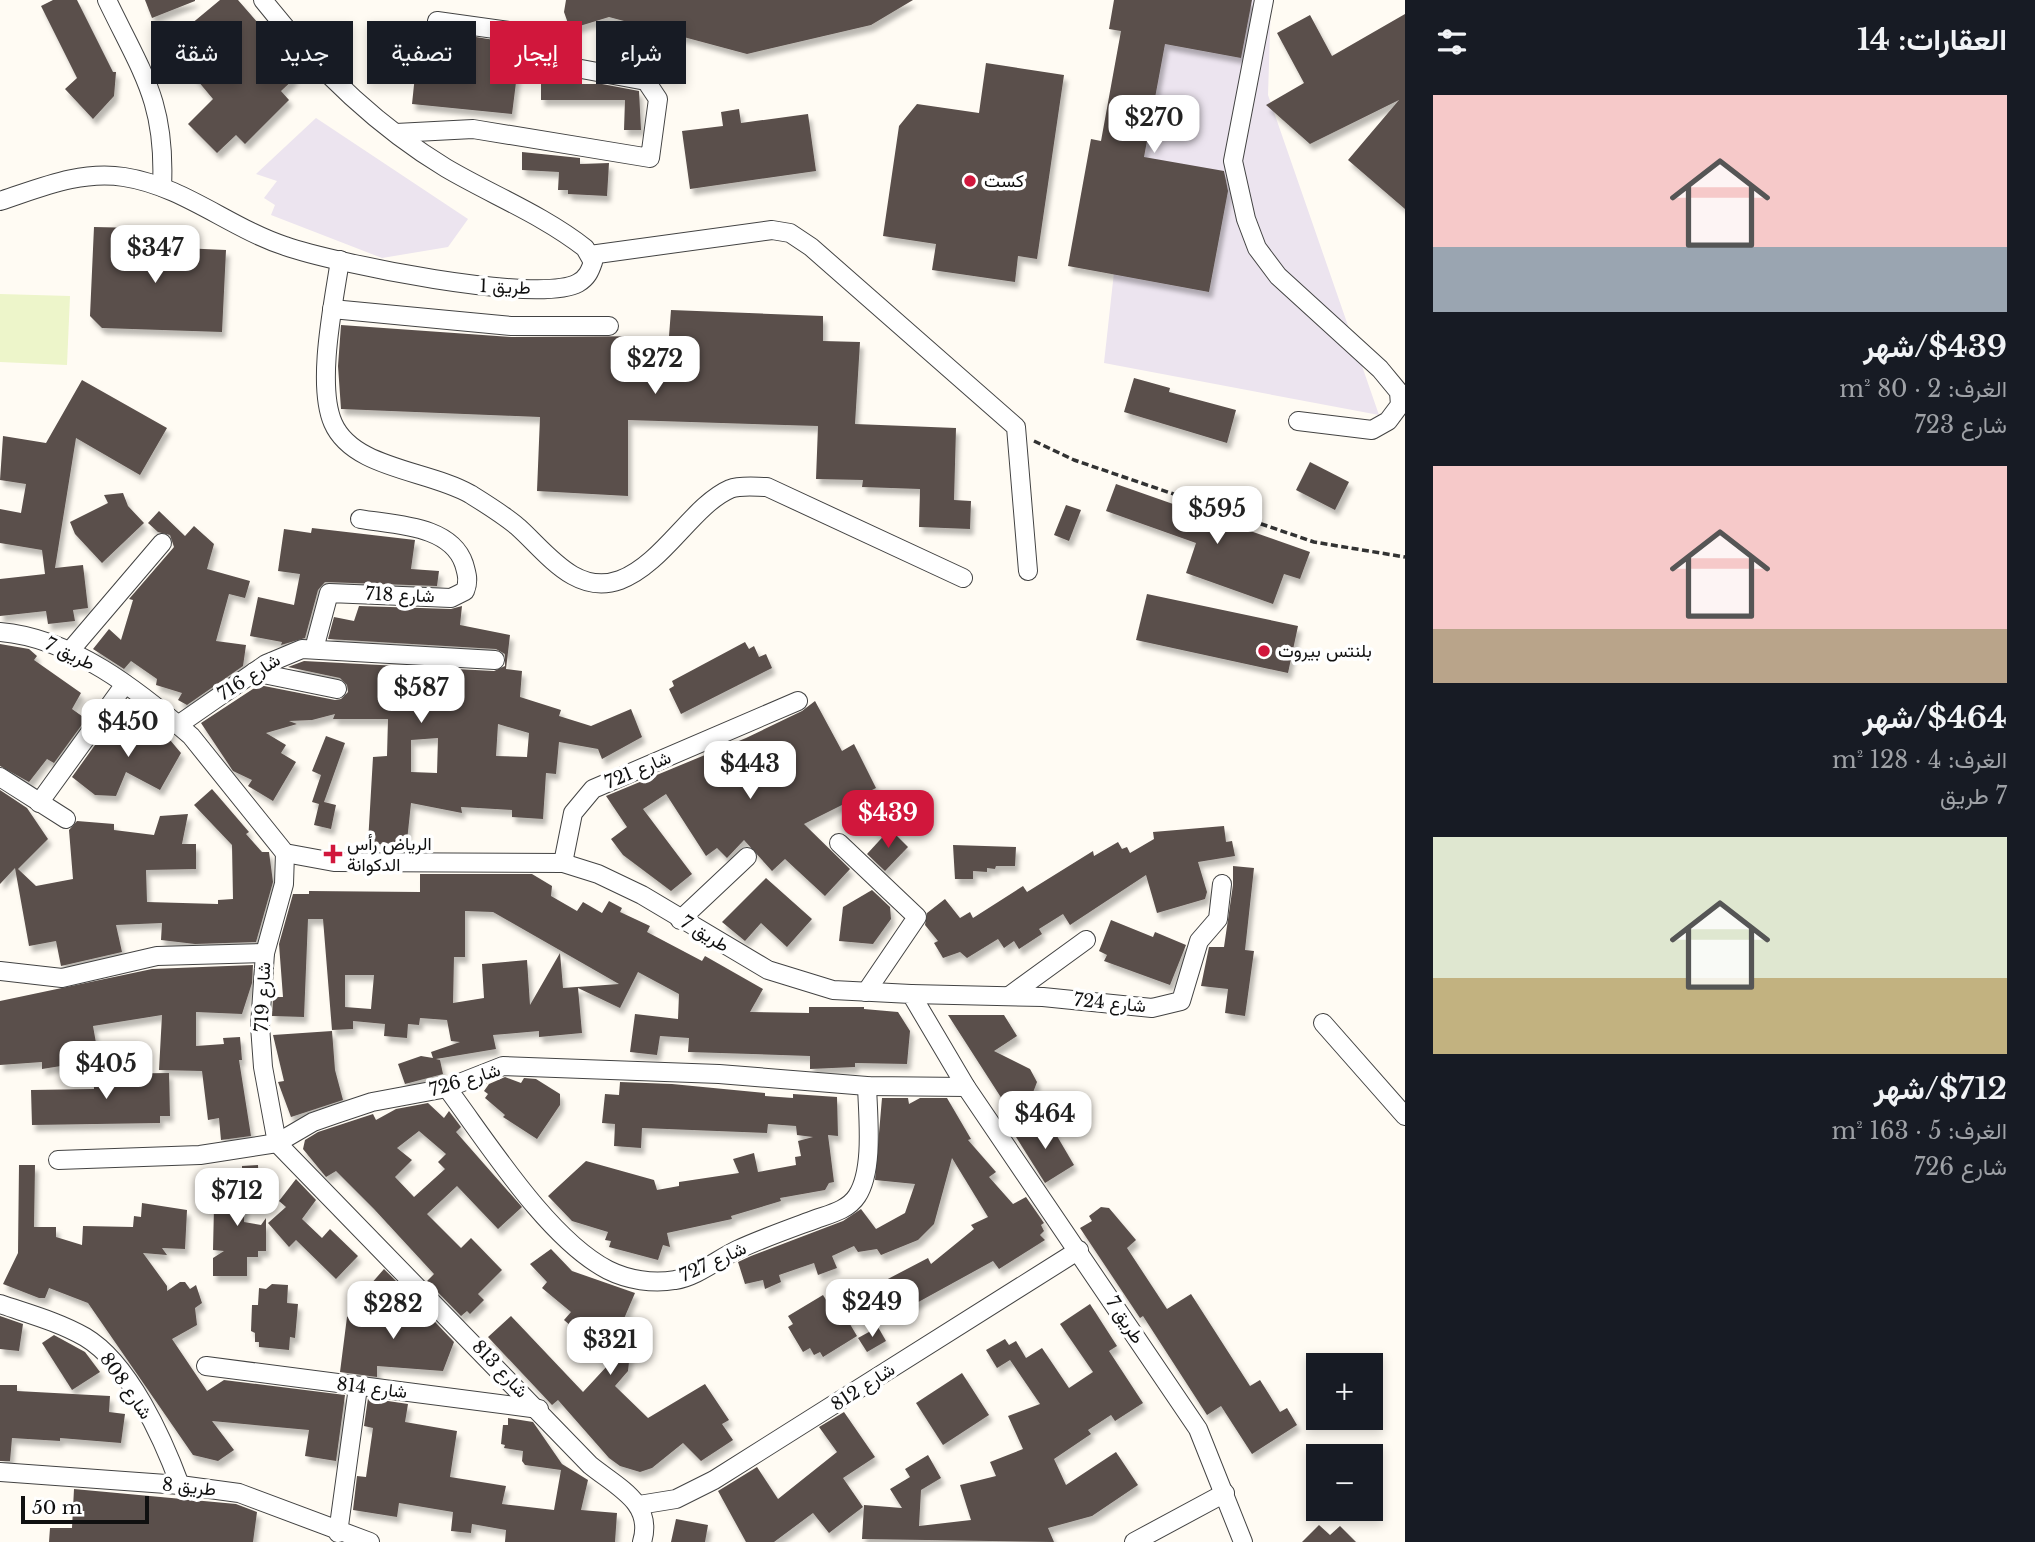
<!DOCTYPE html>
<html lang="ar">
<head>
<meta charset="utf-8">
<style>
  body { margin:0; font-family:"Libre Baskerville",Vazirmatn,serif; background:#242831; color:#f1f3f6; direction:rtl; height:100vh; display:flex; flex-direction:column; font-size:26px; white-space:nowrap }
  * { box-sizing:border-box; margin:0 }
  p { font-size:23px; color:#9ea1a6 }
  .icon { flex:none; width:38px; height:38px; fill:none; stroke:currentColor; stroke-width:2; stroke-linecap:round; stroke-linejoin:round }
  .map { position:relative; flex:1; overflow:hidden; direction:ltr }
  .sheet { display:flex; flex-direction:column; background:#171b24; width:630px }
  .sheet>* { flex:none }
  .banner { position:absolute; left:21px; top:21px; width:665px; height:63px; direction:rtl; display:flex; gap:14px }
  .controls { position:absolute; left:1306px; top:1353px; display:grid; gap:14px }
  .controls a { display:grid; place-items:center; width:77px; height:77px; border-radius:0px; background:#171b24; box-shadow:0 4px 10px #0003; font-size:35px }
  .scale { position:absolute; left:21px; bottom:18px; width:128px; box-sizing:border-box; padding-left:7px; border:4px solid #101010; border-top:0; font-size:19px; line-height:24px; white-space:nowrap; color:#101010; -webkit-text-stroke:5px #fff; paint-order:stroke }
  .price { position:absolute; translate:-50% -60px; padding:0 16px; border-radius:14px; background:#fff; color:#222; font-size:23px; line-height:46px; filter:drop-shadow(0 2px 4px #0008) }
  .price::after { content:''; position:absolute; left:50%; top:42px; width:21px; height:16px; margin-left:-10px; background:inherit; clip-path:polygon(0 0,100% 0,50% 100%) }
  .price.active { background:#d1173c; color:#fff }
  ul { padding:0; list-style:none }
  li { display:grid; align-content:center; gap:14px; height:371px; padding:0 28px }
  li span { display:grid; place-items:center; height:217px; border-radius:0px; color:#555 }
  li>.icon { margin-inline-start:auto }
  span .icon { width:126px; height:126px; fill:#fffc; stroke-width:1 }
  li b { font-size:30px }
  h2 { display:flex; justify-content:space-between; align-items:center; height:84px; padding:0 28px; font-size:30px }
  .tag { padding:0 24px; border-radius:0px; background:#171b24; box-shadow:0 4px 10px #0003; font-size:24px; line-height:63px }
  .tag.active { background:#d1173c; color:#fff }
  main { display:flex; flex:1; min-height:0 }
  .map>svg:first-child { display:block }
  .industrial { fill:#ece4ef }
  .pitch { fill:#edf5ca }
  .building { fill:#5a4f4b; fill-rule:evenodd; filter:url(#shadow) }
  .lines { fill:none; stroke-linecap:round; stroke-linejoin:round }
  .minor-casing { stroke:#434343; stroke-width:20 }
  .path { stroke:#323232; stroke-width:3.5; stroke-dasharray:7 3.5; stroke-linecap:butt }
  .minor { stroke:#fff; stroke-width:18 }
  .poi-dot { fill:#d1173c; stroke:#fff; stroke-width:2.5 }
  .labels { text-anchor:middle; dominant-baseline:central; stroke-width:7; stroke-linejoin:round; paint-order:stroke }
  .poi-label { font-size:18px; fill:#101010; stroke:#fff; text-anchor:start }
  .street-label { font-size:18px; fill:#101010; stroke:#fff }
</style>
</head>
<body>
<main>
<section class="sheet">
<h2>العقارات: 14<svg class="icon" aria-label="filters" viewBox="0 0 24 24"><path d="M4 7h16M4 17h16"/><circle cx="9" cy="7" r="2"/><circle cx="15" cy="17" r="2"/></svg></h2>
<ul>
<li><span style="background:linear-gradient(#f6c9c9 70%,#9aa5b1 0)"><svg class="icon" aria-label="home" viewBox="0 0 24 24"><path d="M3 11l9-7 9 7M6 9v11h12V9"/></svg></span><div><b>$439/شهر</b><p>الغرف: 2 · 80 m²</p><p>شارع 723</p></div></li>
<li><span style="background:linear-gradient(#f6c9c9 75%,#b9a48a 0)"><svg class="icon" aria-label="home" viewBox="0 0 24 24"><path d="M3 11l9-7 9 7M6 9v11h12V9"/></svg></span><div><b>$464/شهر</b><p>الغرف: 4 · 128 m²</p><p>7 طريق</p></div></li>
<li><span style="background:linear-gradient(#dfe7d0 65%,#c2b280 0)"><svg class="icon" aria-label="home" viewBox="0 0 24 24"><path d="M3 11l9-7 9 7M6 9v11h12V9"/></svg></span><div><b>$712/شهر</b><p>الغرف: 5 · 163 m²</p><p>شارع 726</p></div></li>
</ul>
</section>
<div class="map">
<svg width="1405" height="1542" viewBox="0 0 1405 1542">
  <defs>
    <filter id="shadow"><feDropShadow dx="3.5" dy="6" stdDeviation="2" flood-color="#0004"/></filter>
  </defs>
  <rect width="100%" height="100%" fill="#fffbf3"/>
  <g class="industrial">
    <polygon points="1144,0 1271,0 1268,95 1379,415 1104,363"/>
    <polygon points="316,118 468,219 448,247 382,258 271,215 275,205 264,198 277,181 256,174"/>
  </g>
  <polygon class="pitch" points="0,294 70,296 67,365 0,362"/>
  <g class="building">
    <polygon points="53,0 77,0 113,72 116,72 114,96 93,119 65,89 77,78 41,6"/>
    <polygon points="145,0 195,0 195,1 152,18"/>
    <polygon points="220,0 238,0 285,54 278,60 295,78 281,91 289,100 245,144 236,135 217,153 188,124 213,99 167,44"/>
    <polygon points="566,0 913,0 871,25 747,54 609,17 570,29 564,12"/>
    <polygon points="1114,0 1252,0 1241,58 1165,44 1144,157 1224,171 1228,191 1209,292 1068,266 1091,139 1101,141 1121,31 1109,29"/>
    <polygon points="1405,14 1405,209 1348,160 1399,100 1310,144 1266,105 1304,83 1277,33 1310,15 1332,56"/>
    <polygon points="420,28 507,42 506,49 520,51 512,114 412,104"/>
    <polygon points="986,63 1064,75 1037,259 1018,256 1015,282 932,270 936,244 883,236 899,126 917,104 979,113"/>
    <polygon points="541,84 602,84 639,91 641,130 624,130 625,100 541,100"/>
    <polygon points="739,109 741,123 808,114 816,171 690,189 682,131 723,126 721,112"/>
    <polygon points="522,152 580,158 580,164 609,163 607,196 568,194 568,190 558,190 559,172 522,170"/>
    <polygon points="94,227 138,228 137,246 226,250 222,332 102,328 90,316"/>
    <polygon points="671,310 823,316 823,341 860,342 855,424 956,428 954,500 971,501 970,529 919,527 920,489 862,487 863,480 816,479 818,426 628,420 628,496 537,491 540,417 341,409 338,366 341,325 511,337 669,336"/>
    <polygon points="1134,378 1170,388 1169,392 1236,410 1227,443 1124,412"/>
    <polygon points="82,380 167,428 140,475 76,438 55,568 83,565 88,608 73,610 75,621 48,624 46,611 0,616 0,579 45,574 42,550 0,543 0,509 21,513 26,484 0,480 3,436 46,443"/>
    <polygon points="1310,462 1349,482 1335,510 1296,490"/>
    <polygon points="1116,484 1310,552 1300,579 1284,574 1273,604 1186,573 1196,543 1106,511"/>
    <polygon points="123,493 128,506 144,523 102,563 75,534 70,522 108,503 104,495"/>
    <polygon points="1066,505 1081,510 1069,541 1054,535"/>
    <polygon points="159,511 185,536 194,526 214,544 207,569 250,581 245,598 229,594 216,641 246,645 243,666 187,705 178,700 182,693 156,685 157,679 131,661 124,669 93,649 109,629 121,640 133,600 129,599 174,547 170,535 158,532 148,523"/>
    <polygon points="312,528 415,540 411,569 439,571 437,586 325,582 318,590 305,638 281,645 282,642 250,636 258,597 294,605 300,574 278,571 284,529 311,533"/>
    <polygon points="1147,594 1298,626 1288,673 1136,640"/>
    <path d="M359,606L451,609L462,606L460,625L510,635L506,669L522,671L520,697L561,710L559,716L591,726L631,709L642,737L602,759L598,749L559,742L556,774L546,773L543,819L512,817V810L461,807L462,813L411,803L407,841L399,846L368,843L373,757L387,756L388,719H333L335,714L312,720L289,721L297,724L266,733L286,745L281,753L296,762L273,801L248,786L252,780L233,771L201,723L259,685L335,700L341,699L348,692L347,685L340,678L288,667L304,661L494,671L505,666V654L496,649L328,639L334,617L354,621ZM498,724L529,733L527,757L496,756ZM438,738L437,773L411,772V740Z"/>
    <polygon points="745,642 749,649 754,646 759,657 766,654 772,668 681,714 669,689 674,686 672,681"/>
    <polygon points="0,644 29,649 37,656 34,660 81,693 72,709 86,719 54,763 47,759 29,782 0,766"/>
    <polygon points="815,701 842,751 854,744 876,788 804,824 850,869 825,896 785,859 772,871 744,840 727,858 717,848 706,856 666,794 643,809 692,874 671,891 623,855 611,839 627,827 606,796 746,738 802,711"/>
    <polygon points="135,715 159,727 181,753 160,790 126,772 116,796 95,795 72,777 108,727 119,737"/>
    <polygon points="326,736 345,743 324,802 336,805 331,829 314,825 319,804 312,802 321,775 312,771"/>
    <polygon points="212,789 249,832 246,834 262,852 269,852 273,882 256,942 195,944 161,940 162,923 116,925 122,952 61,966 56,941 29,946 15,868 0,884 0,790 27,808 48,839 18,869 36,886 73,879 69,830 77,821 114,824 114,830 154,835 160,816 188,814 182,844 196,844 196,869 146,870 147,902 218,904 218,900 233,899 232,845 194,805"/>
    <polygon points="1224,826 1226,842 1232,841 1235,856 1198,862 1207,892 1205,899 1157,913 1146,875 1070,925 1063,914 1039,929 1042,934 1019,949 1014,941 1004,948 998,939 967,958 960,952 943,958 934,943 938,941 925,925 927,913 945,899 960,918 970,912 973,918 1023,886 1027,892 1093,851 1094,856 1118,842 1122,849 1127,847 1130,853 1154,839 1153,832"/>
    <polygon points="890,829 908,847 885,871 867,854"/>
    <polygon points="953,845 1016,847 1015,866 996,866 995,869 987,868 987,872 973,871 973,879 955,879"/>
    <polygon points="1233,866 1254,868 1245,950 1254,951 1245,1016 1225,1013 1228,989 1201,986 1209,947 1224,947 1233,885"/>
    <path d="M420,874H532L552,886L551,896L577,911L583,902L602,913L609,901L622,908L620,912L650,926L647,932L702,961L705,956L763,989L750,1012L809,1013V1007H864V1009L898,1012L910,1031L907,1064L855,1063V1067L810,1069V1056L688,1052L689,1038L660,1036L657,1055L630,1052L635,1014L678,1019L679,994L638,972L620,1008L578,988L582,1033L539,1037V1031L493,1035L496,1049L436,1059L440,1060L443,1074L405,1084L398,1064L421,1056L433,1058L431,1052L460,1042L451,1041L447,1020L420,1018L419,1025L408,1024L407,1038L384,1036L385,1024L353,1021V1029L332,1030L323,919H308L304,1017L272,1016L273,997H283L279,944L293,894H309V891L420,892ZM465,911L493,912L619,984L563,988L560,953L530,1005L527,960L482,964L484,998L453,1003L454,957H465ZM345,975H374L371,1009L345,1007Z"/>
    <polygon points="766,878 812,919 787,947 761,923 745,941 722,922"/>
    <polygon points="872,890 890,907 891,919 873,944 839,941 843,907"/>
    <polygon points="1111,920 1153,937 1155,932 1186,945 1170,985 1104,961 1107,955 1099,951"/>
    <polygon points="253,965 252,983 242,1014 196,1012 196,1046 224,1044 223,1038 240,1037 242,1060 239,1060 251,1136 221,1140 219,1118 208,1120 202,1071 159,1070 162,1015 93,1026 99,1060 42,1069 42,1062 0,1065 0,1001 152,969"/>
    <polygon points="948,1015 1004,1015 1017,1036 994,1051 1030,1069 1037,1082 1020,1127"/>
    <polygon points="332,1031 335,1070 343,1100 291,1117 278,1082 284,1081 273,1035"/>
    <polygon points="169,1073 170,1116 160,1116 160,1123 32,1125 31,1090 94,1089 94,1074"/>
    <polygon points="505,1077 521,1083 524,1078 536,1079 560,1094 560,1105 537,1139 503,1117 505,1115 485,1098 488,1094 484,1091 489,1084"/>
    <polygon points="620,1082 672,1084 765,1093 765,1096 793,1098 793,1094 837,1097 838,1136 828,1135 834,1182 829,1183 825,1190 780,1198 781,1201 731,1216 732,1219 667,1233 670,1247 663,1245 658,1260 609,1247 611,1241 605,1240 608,1232 572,1221 548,1196 586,1161 654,1180 657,1190 679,1186 679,1182 739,1173 733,1159 754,1153 758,1172 796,1165 795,1157 801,1156 798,1141 813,1137 797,1135 796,1126 768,1124 767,1133 642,1128 641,1148 614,1146 615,1124 602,1123 605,1094 619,1095"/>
    <polygon points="882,1098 908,1098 909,1104 920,1098 947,1098 971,1139 968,1140 996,1172 989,1177 1013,1204 1026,1197 1044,1223 1041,1225 1044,1231 1040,1235 1045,1240 999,1269 993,1261 902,1311 884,1281 928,1258 931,1264 974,1229 971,1225 988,1217 952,1158 934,1224 918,1240 881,1255 877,1249 858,1252 854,1246 832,1256 837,1268 818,1275 814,1263 779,1275 781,1282 765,1289 763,1280 745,1284 738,1262 751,1256 843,1221 861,1209 876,1229 905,1213 915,1184 875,1180"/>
    <path d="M428,1103L444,1118L449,1111L461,1127L456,1132L522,1207L498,1229L457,1186L427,1214L461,1248L471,1238L502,1270L478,1294L484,1300L470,1314L467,1311L461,1316L427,1281L434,1274L374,1209L336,1171L326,1177L303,1149L305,1140L318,1132L373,1114L376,1120L396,1109ZM419,1131L446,1154L438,1162L445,1169L414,1197L395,1177L412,1160L397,1148Z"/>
    <polygon points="1047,1119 1074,1165 1045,1183 1016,1137"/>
    <polygon points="19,1165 35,1165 34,1227 56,1227 56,1237 82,1245 83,1226 133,1227 134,1216 141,1217 142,1203 187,1210 185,1249 162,1248 167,1255 143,1253 167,1286 167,1291 180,1282 185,1282 190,1289 196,1285 202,1303 195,1308 197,1325 172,1339 207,1391 224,1380 345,1395 336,1461 305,1456 309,1430 212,1421 234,1450 218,1461 193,1455 88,1303 49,1288 45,1298 39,1298 3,1284 18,1253"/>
    <polygon points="258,1165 259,1189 245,1190 244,1222 261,1225 266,1218 266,1251 258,1251 258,1257 247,1257 247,1276 213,1276 213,1258 224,1251 213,1250 214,1207 230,1208 229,1175 242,1174 242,1166"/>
    <polygon points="296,1179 316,1200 302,1219 322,1238 330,1229 358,1256 336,1279 296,1240 289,1247 268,1223 286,1207 279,1201"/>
    <polygon points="1101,1207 1109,1208 1136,1240 1127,1248 1167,1309 1191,1294 1250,1386 1260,1380 1280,1412 1287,1408 1297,1425 1252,1454 1221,1406 1207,1415 1143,1316 1140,1318 1080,1228 1092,1221 1089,1216"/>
    <polygon points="551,1249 572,1271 635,1293 623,1321 631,1327 623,1338 631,1344 628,1371 615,1386 648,1418 705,1384 729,1420 722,1424 733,1440 701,1461 683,1443 652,1468 640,1472 620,1466 609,1458 558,1400 552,1405 488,1337 511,1316 583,1392 608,1365 610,1360 564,1320 571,1312 542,1288 547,1282 530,1264"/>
    <polygon points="384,1269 397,1282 383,1297 370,1285"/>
    <polygon points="272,1284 288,1285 287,1303 298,1304 295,1338 290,1337 289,1350 259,1347 259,1342 255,1342 255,1333 251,1331 252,1305 258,1305 259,1288 266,1289"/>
    <polygon points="823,1295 828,1303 835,1299 857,1336 823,1357 820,1352 814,1355 810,1348 803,1352 788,1327 793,1324 788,1316"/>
    <polygon points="369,1300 409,1318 420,1306 454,1342 443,1371 377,1366 377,1377 340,1372 347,1317"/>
    <polygon points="1090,1304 1117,1346 1109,1351 1143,1403 1115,1421 1111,1415 1088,1430 1091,1434 1054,1459 1066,1485 1116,1452 1138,1485 1092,1516 1048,1528 1054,1542 862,1539 864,1505 902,1508 890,1489 910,1477 905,1469 928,1455 941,1478 921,1490 919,1526 971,1520 960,1485 996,1476 990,1462 1023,1449 1008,1416 1040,1404 1010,1360 997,1368 986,1350 1005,1339 1009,1345 1016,1341 1026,1358 1042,1348 1069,1388 1093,1372 1060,1324"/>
    <polygon points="0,1316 23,1324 19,1351 0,1349"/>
    <polygon points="878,1327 886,1341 867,1352 858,1338"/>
    <polygon points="54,1335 85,1352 100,1372 72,1390 42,1343"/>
    <polygon points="962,1373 989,1415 943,1445 916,1403"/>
    <polygon points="0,1385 17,1385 17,1391 110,1396 109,1412 125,1414 121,1443 60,1438 60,1441 12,1438 10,1461 0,1461"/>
    <polygon points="368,1398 408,1404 405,1422 457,1431 450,1477 506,1486 502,1504 554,1510 561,1470 525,1465 522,1461 523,1451 504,1448 505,1445 501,1444 503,1425 508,1425 508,1418 533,1422 562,1464 588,1480 581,1510 617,1513 615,1542 505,1542 506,1530 472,1524 471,1533 451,1531 453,1512 399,1503 397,1517 353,1510 357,1476 366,1477 373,1428 364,1426"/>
    <polygon points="844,1412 875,1457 843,1478 863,1507 829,1533 813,1513 774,1542 746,1542 718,1491 757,1467 778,1499 837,1452 819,1427"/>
    <polygon points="74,1489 236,1504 257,1512 253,1542 49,1542 50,1528 72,1528"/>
    <polygon points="676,1519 708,1525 705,1542 671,1542"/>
    <polygon points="1319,1525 1330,1535 1340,1526 1356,1542 1302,1542"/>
  </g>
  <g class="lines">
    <g class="minor-casing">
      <g id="minor">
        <path d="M107,0C142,73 166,102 162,187"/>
        <polyline points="1264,0 1233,161 1246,219 1257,248 1278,276 1380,369 1399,392 1400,405 1388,421 1372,430 1298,421"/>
        <polyline points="396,133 473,129 650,158 658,99 646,81 549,63 523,33 437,21"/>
        <path d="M0,201C40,188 81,170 124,177C183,186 230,228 285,246C333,263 538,305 578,283C587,278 590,271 593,262L585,248C543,215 492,195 446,168C375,125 314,65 263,0"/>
        <polyline points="590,255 772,230 790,233 811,247 1016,427 1028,571"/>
        <path d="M340,260C334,301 316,384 333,423C353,469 428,470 470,494C486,504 504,515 518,527C547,553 576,596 620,580C663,564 693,505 730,489C740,485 756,487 767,487L963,578"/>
        <polyline points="332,309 511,326 609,326"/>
        <path d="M0,632C72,638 138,690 191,736L285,853L334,862L563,863L598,874L642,895L768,970L833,990L911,994L966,1087L1198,1429L1243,1542"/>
        <path d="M314,649L329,593L451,598L465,591C469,581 467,574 464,564C451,525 395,525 360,519"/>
        <polyline points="69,652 162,543"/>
        <polyline points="254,672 337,689"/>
        <polyline points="178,725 266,664 302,649 495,660"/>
        <polyline points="0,777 66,819"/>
        <polyline points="39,803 125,684"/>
        <polyline points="839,843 917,917 866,992"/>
        <polyline points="563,863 573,813 593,789 798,701"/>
        <polyline points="680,920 747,857"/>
        <polyline points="0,971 62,978 157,956 265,953"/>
        <polyline points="911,994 1043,997 1152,1008 1181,1001 1199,941 1218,919 1222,884"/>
        <polyline points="1009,996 1086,940"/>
        <polyline points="1323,1023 1405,1116"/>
        <path d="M447,1088C488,1143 548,1239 608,1270C628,1280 653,1284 675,1280C696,1277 718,1259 737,1250C763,1238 789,1229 816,1219C830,1214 848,1210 857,1196C874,1170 868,1117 867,1086"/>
        <path d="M277,1143L590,1465C617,1487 654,1503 642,1542"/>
        <polyline points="277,1143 263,1067 260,1026 265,953 284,884 285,853"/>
        <polyline points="58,1160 200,1155 277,1143 313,1122 336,1114 372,1102 447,1088 503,1066 719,1074 867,1086 966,1087"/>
        <path d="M0,1304C29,1314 59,1322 85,1337C129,1363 163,1439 180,1485"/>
        <polyline points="206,1366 539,1409"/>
        <polyline points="0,1472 180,1485 239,1493 370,1542"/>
        <polyline points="639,1505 676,1499 714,1480 1079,1250"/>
        <polyline points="338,1533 358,1387"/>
        <polyline points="1134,1542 1225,1493"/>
      </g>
    </g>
    <polyline class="path" points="1034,441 1074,460 1314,542 1405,557"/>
    <use href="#minor" class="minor"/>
  </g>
  <g class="poi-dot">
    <circle cx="970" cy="181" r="7"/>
    <circle cx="1264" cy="651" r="7"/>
    <path d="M329.5 843.5h7v7h7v7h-7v7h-7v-7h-7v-7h7z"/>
  </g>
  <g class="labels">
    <g class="poi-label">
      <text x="984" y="181">كست</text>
      <text x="1278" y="651">بلنتس بيروت</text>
      <text x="347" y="844">الرياض رأس<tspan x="347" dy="21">الدكوانة</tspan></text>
    </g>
    <g class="street-label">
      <text transform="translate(505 287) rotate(2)">طريق 1</text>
      <text transform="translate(400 595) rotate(2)">شارع 718</text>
      <text transform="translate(70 654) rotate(25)">7 طريق</text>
      <text transform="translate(249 677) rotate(-33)">شارع 716</text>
      <text transform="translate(638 770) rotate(-23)">شارع 721</text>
      <text transform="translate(705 934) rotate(31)">7 طريق</text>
      <text transform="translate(263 997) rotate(-88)">شارع 719</text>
      <text transform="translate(1110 1003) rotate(5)">شارع 724</text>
      <text transform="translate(465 1080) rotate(-17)">شارع 726</text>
      <text transform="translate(713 1262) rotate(-25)">شارع 727</text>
      <text transform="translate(1125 1320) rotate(56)">7 طريق</text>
      <text transform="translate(500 1369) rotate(46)">شارع 813</text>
      <text transform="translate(126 1386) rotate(55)">شارع 808</text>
      <text transform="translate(863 1387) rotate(-33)">شارع 812</text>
      <text transform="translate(372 1388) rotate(7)">شارع 814</text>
      <text transform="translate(189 1487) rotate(6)">طريق 8</text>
    </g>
  </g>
</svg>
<div class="controls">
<a>+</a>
<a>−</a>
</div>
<div class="scale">50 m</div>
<b class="price" style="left:1154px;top:155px">$270</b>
<b class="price" style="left:155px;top:285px">$347</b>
<b class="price" style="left:655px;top:396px">$272</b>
<b class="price" style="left:1217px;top:546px">$595</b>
<b class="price" style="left:421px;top:725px">$587</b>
<b class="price" style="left:128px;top:759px">$450</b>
<b class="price" style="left:750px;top:801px">$443</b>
<b class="price active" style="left:888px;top:850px">$439</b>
<b class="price" style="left:106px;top:1101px">$405</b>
<b class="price" style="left:1045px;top:1151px">$464</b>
<b class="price" style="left:237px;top:1228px">$712</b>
<b class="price" style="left:872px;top:1339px">$249</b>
<b class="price" style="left:393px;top:1341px">$282</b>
<b class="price" style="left:610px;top:1377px">$321</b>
<div class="banner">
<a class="tag">شراء</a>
<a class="tag active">إيجار</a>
<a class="tag">تصفية</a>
<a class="tag">جديد</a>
<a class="tag">شقة</a>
</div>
</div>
</main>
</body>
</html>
